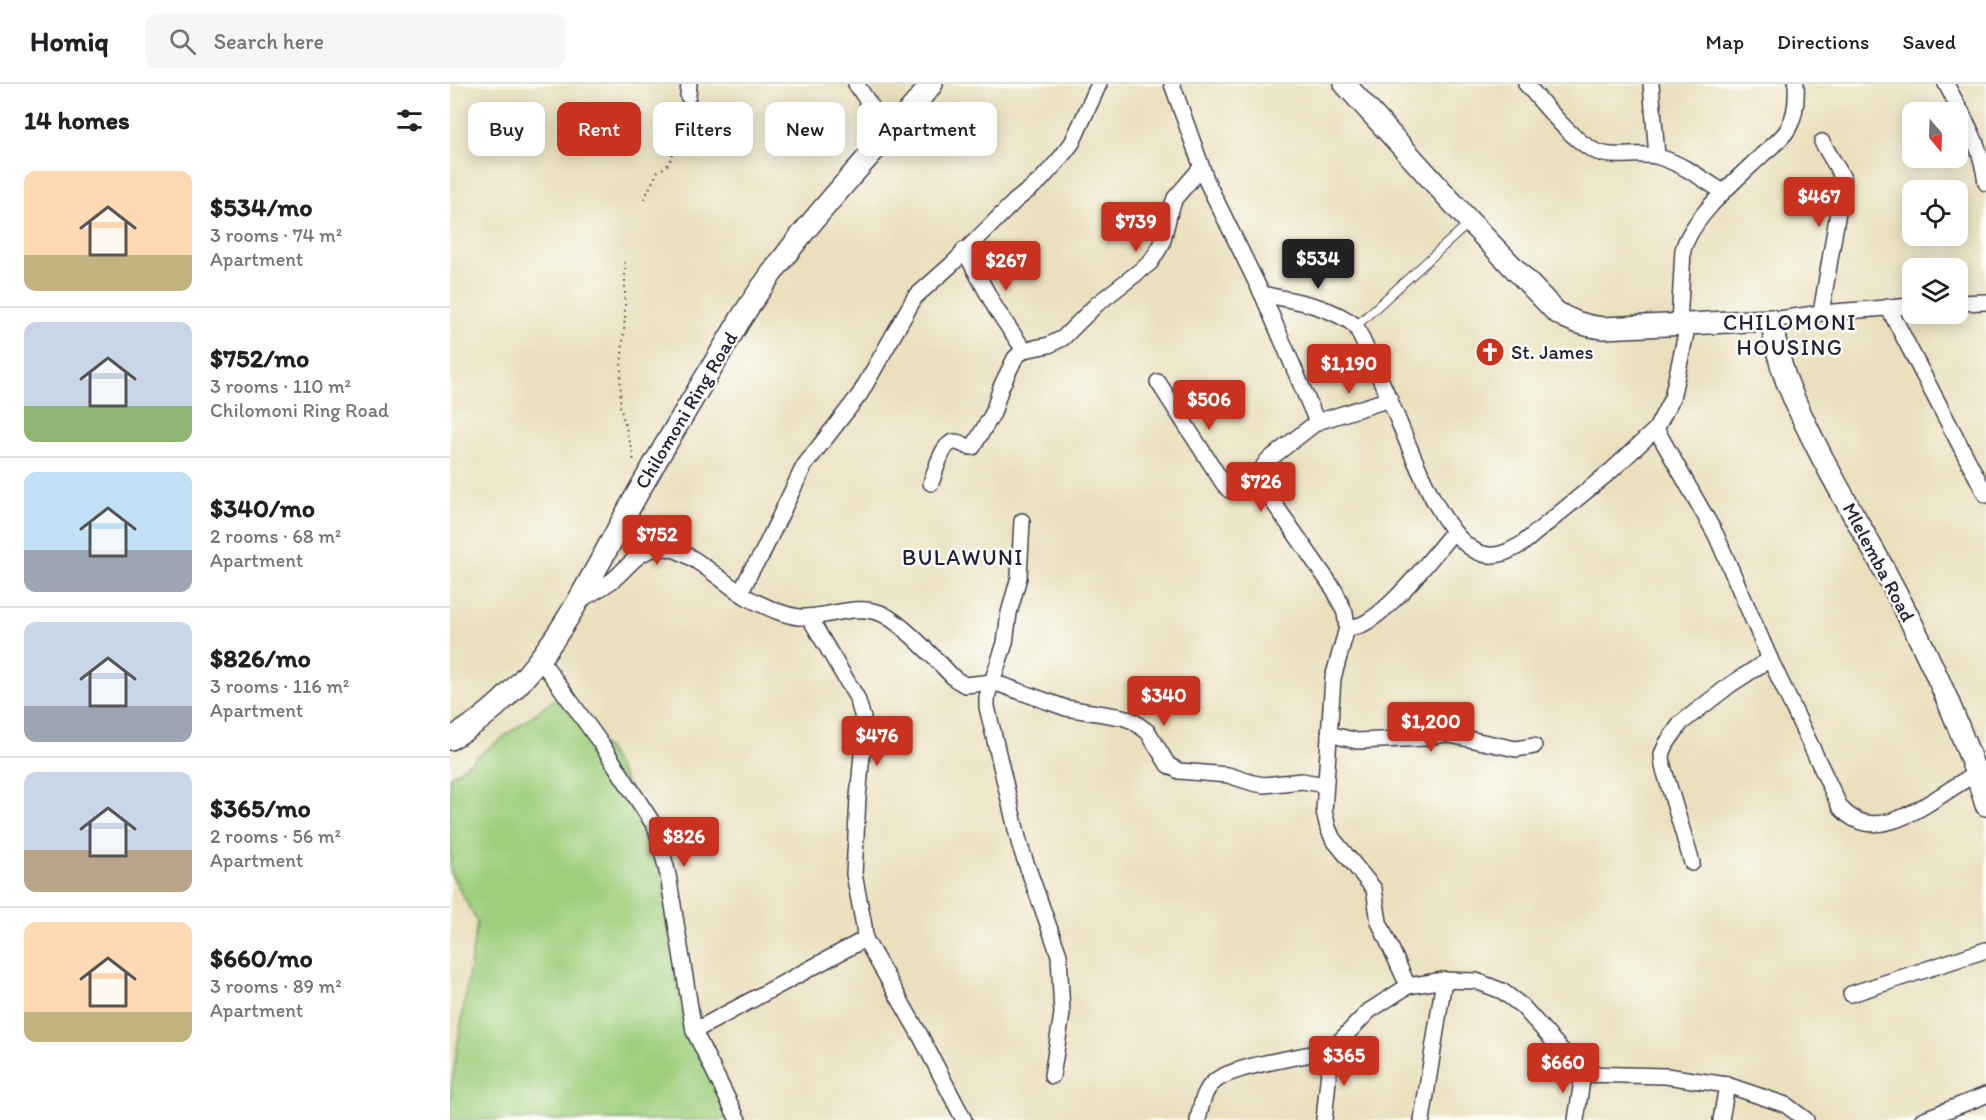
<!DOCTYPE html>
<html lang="en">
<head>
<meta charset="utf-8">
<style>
  body { margin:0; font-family:Itim,sans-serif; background:#f6f6f6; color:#202124; height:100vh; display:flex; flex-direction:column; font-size:22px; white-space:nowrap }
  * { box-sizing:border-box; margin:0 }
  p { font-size:20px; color:#757577 }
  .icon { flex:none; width:33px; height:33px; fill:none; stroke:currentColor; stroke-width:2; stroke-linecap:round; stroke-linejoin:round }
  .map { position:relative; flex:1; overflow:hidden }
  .sheet { display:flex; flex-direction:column; background:#fff; width:450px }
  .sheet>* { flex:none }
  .top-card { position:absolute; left:18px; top:18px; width:570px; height:54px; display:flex; gap:12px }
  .needle { width:39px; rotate:161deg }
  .buttons { position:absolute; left:1452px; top:18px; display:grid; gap:12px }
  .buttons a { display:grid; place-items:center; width:66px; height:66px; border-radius:12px; background:#fff; box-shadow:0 3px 15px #0003; font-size:30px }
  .price { position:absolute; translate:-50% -51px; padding:0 14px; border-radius:6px; background:#c8321e; color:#fff; font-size:20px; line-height:39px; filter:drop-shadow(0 2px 3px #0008) }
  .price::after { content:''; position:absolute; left:50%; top:36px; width:18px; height:14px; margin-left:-9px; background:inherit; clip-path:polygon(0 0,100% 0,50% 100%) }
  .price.on { background:#222; color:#fff }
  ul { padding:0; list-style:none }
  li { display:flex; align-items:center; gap:18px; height:150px; padding:0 24px }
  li+li { border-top:2px solid #e0e0e0 }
  li span { display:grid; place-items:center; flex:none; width:168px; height:120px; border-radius:12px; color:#555 }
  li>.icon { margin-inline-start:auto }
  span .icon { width:72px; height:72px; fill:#fffc; stroke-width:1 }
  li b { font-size:26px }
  h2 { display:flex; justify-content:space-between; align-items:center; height:72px; padding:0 24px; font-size:26px }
  .chip { padding:0 21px; border-radius:12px; background:#fff; box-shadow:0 3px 15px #0003; font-size:21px; line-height:54px }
  .chip.on { background:#c8321e; color:#fff }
  header { display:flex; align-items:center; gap:36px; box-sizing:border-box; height:84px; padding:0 30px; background:#fff; border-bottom:2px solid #e0e0e0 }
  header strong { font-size:28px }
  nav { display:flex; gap:33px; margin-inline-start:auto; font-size:21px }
  .search { width:420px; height:54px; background:#f6f6f6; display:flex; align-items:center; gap:15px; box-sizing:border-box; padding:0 21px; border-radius:12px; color:#757577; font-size:22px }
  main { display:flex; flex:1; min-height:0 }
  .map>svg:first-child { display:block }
  .green { fill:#9ece7c; stroke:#60785c; stroke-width:1.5 }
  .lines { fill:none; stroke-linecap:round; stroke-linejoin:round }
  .lane-casing { stroke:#403e4e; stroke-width:10 }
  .street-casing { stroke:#403e4e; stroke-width:18 }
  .secondary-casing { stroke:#403e4e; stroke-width:24 }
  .path { stroke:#403e4e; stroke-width:2; stroke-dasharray:1.5 4.5; stroke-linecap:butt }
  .lane { stroke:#fff; stroke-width:8 }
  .street { stroke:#fff; stroke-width:15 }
  .secondary { stroke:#fff; stroke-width:21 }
  .labels { text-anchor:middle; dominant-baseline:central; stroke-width:5; stroke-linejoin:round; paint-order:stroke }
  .poi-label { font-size:20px; fill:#22223b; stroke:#fdfcf7; text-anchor:start }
  .street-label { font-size:20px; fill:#22223b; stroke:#fdfcf7 }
  .quarter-label { font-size:22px; letter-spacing:1.5px; fill:#22223b; stroke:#fdfcf7 }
</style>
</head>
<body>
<header>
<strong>Homiq</strong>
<div class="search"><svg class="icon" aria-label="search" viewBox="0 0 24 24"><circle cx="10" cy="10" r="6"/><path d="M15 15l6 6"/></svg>Search here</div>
<nav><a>Map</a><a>Directions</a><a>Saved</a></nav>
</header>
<main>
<section class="sheet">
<h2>14 homes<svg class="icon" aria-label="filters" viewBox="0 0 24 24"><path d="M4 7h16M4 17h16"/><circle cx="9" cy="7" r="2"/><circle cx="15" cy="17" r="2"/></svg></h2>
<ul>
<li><span style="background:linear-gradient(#ffd9b3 70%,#c2b280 0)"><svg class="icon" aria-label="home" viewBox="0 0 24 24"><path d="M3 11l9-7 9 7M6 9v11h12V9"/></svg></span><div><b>$534/mo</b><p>3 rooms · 74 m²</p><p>Apartment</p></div></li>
<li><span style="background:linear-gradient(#c9d6e8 70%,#8fb573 0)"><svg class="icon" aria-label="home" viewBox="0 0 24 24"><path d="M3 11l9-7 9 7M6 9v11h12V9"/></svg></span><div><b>$752/mo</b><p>3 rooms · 110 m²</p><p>Chilomoni Ring Road</p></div></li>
<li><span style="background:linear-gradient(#bfe0f5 65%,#9aa5b1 0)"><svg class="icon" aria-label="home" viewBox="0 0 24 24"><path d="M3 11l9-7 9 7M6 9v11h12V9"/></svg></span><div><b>$340/mo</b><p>2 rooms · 68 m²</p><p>Apartment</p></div></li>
<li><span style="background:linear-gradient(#c9d6e8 70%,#9aa5b1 0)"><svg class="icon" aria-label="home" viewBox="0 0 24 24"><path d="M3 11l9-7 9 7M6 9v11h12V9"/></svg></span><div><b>$826/mo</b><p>3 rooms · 116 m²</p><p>Apartment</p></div></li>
<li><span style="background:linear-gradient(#c9d6e8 65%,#b9a48a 0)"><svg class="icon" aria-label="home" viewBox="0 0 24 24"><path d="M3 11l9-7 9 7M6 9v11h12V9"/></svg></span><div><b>$365/mo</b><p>2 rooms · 56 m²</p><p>Apartment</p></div></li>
<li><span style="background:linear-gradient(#ffd9b3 75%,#c2b280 0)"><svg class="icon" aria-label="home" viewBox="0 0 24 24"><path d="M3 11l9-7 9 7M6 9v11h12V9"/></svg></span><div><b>$660/mo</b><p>3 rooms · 89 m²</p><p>Apartment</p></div></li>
</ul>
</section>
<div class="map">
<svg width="1536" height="1036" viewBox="0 0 1536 1036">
  <rect width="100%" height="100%" fill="#fdfcf7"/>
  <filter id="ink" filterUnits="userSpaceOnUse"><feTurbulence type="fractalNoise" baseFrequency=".0167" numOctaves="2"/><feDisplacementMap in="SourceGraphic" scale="12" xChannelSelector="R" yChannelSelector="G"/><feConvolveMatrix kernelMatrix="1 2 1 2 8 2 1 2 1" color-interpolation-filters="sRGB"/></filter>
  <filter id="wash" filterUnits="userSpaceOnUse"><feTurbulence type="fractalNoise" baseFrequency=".008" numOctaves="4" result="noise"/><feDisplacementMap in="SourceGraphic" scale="24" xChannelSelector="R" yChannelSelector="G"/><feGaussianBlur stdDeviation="1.35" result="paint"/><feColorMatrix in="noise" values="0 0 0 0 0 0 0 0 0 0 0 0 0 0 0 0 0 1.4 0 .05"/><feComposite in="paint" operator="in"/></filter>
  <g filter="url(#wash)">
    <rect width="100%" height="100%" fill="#eae0bd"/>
    <polygon class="green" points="109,612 159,668 206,752 233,930 281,1036 0,1036 1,1003 27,838 0,788 0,693"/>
  </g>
  <g filter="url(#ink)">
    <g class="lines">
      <g class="lane-casing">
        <polyline id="lane" points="906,242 1019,139"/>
      </g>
      <g class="street-casing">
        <g id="street">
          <polyline points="406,0 440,50"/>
          <polyline points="722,0 757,98 813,212 867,338"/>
          <path d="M1076,0C1095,21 1119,54 1145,67C1164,76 1189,67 1209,73C1232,80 1253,95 1273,108"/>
          <polyline points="1201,0 1207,72"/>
          <path d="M1496,0C1514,34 1531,59 1536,99"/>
          <polyline points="238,12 239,0"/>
          <polyline points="514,166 546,225 574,266"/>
          <path d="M812,210C844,217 879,221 906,242C917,267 929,291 940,317C957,354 991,459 1033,470C1047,474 1060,467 1072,460L1162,386L1206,345L1222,314L1238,240"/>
          <polyline points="1508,219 1536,218"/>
          <polyline points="1438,223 1536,411"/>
          <polyline points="1371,229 1393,98 1392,92 1372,58"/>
          <polyline points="1321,236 1371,229 1462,222"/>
          <path d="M1229,240L1233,166C1242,133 1287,95 1312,71C1321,63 1332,55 1338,45C1346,31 1347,15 1346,0"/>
          <polyline points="708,298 773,399 779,406 790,407 810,395"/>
          <path d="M940,315L867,338L817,377C809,387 810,393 814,405L885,507L895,529L897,544L883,594L874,727L878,744L883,755L924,805L929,838L958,902"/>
          <path d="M1206,345L1266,451L1320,575L1390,723C1431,772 1496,700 1536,685"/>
          <path d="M481,399C485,389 492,358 505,358C512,358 516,364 523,363L543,329L551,303L565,274L574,266L599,261L613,254L647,220L700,179L712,160L719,131L725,114L751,84"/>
          <polyline points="572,437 569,493 559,529 555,559 537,613 537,623 570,762 609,871 612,930 602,992"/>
          <polyline points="291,508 302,485 311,472 354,382 410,310 465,213 501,181 565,117 590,97 608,77 622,59 649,0"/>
          <path d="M128,517C139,511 150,505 160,498C178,486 185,465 212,464C239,462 277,504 302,516C317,523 332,531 349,533C376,535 404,519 430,529C451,537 488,578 505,595L515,601L543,598L616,624L672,633L683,637L698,648L718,681L729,687L778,691L803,699L814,701L852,697L875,701"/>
          <polyline points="359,533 407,614 413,634 414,649 408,714 404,790 414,842 415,855 470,951 514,1036"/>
          <path d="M897,544C904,543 910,542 915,539C943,524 982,473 1003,448"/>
          <polyline points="90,575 152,661 206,744 218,791 244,947 288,1036"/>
          <polyline points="879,650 907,657 975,654 995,650 1066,665 1084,662"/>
          <polyline points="1242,779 1213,682 1212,670 1217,659 1231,639 1280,601 1320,575"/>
          <polyline points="1401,910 1536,866"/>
          <polyline points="244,947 415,855"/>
          <path d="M748,1036C751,1023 753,1007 764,998C781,982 855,972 881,966"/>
          <polyline points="874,1036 881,966 919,927 958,902 994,896 1026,897 1052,907 1072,922 1133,990 1216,992 1277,1001 1336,1021 1356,1036"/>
          <polyline points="972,1036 994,896"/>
          <polyline points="1126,1036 1133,990"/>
          <polyline points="1271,1036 1277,1001"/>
          <polyline points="1472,1036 1536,1011"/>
        </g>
      </g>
      <g class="secondary-casing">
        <g id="secondary">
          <path d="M895,0L1020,138L1106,228C1121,238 1135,242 1153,244L1321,236C1325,257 1329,278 1337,298C1362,361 1398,420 1431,480C1472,556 1511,637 1536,721"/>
          <path d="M0,655C93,604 136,500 186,412C219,353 255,295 290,236C304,214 319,192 335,172C380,112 434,58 482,0"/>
        </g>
      </g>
      <g class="path">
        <polyline points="194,115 208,87 216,83 222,74 224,62 232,52 236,27"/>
        <polyline points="175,178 175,233 171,284 170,323 182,365 184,380"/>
      </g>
      <use href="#lane" class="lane"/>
      <use href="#street" class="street"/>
      <use href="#secondary" class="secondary"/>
    </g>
  </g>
  <defs>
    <g id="church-disc" transform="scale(1.5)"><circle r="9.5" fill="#c8321e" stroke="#fdfcf7"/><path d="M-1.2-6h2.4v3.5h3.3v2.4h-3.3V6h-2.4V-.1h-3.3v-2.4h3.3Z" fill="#fff"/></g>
  </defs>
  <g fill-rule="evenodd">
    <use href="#church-disc" x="1040" y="268"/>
  </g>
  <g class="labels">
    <g class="poi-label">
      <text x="1061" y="268">St. James</text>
    </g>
    <g class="street-label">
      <text transform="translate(236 326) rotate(-59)">Chilomoni Ring Road</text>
      <text transform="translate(1429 478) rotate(62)">Mlelemba Road</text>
    </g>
    <g class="quarter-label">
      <text x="1340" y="238">CHILOMONI<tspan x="1340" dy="25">HOUSING</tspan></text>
      <text x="513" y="473">BULAWUNI</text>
    </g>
  </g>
</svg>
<div class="buttons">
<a><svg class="needle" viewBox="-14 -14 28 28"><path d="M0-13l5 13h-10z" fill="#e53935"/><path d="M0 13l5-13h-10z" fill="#757577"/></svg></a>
<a><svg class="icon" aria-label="locate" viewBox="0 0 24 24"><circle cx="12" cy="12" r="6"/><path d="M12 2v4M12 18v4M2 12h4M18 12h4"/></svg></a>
<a><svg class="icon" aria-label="layers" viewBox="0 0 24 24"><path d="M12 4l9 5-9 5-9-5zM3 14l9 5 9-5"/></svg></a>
</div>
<b class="price" style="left:1369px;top:144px">$467</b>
<b class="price" style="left:686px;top:169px">$739</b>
<b class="price on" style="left:868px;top:206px">$534</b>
<b class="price" style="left:556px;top:208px">$267</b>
<b class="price" style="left:899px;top:311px">$1,190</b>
<b class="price" style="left:759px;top:347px">$506</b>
<b class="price" style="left:811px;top:429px">$726</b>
<b class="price" style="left:207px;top:482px">$752</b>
<b class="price" style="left:714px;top:643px">$340</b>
<b class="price" style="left:981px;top:669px">$1,200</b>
<b class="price" style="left:427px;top:683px">$476</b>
<b class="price" style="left:234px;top:784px">$826</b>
<b class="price" style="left:894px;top:1003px">$365</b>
<b class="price" style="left:1113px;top:1010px">$660</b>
<div class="top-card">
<a class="chip">Buy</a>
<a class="chip on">Rent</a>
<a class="chip">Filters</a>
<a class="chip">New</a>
<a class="chip">Apartment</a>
</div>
</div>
</main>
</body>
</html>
